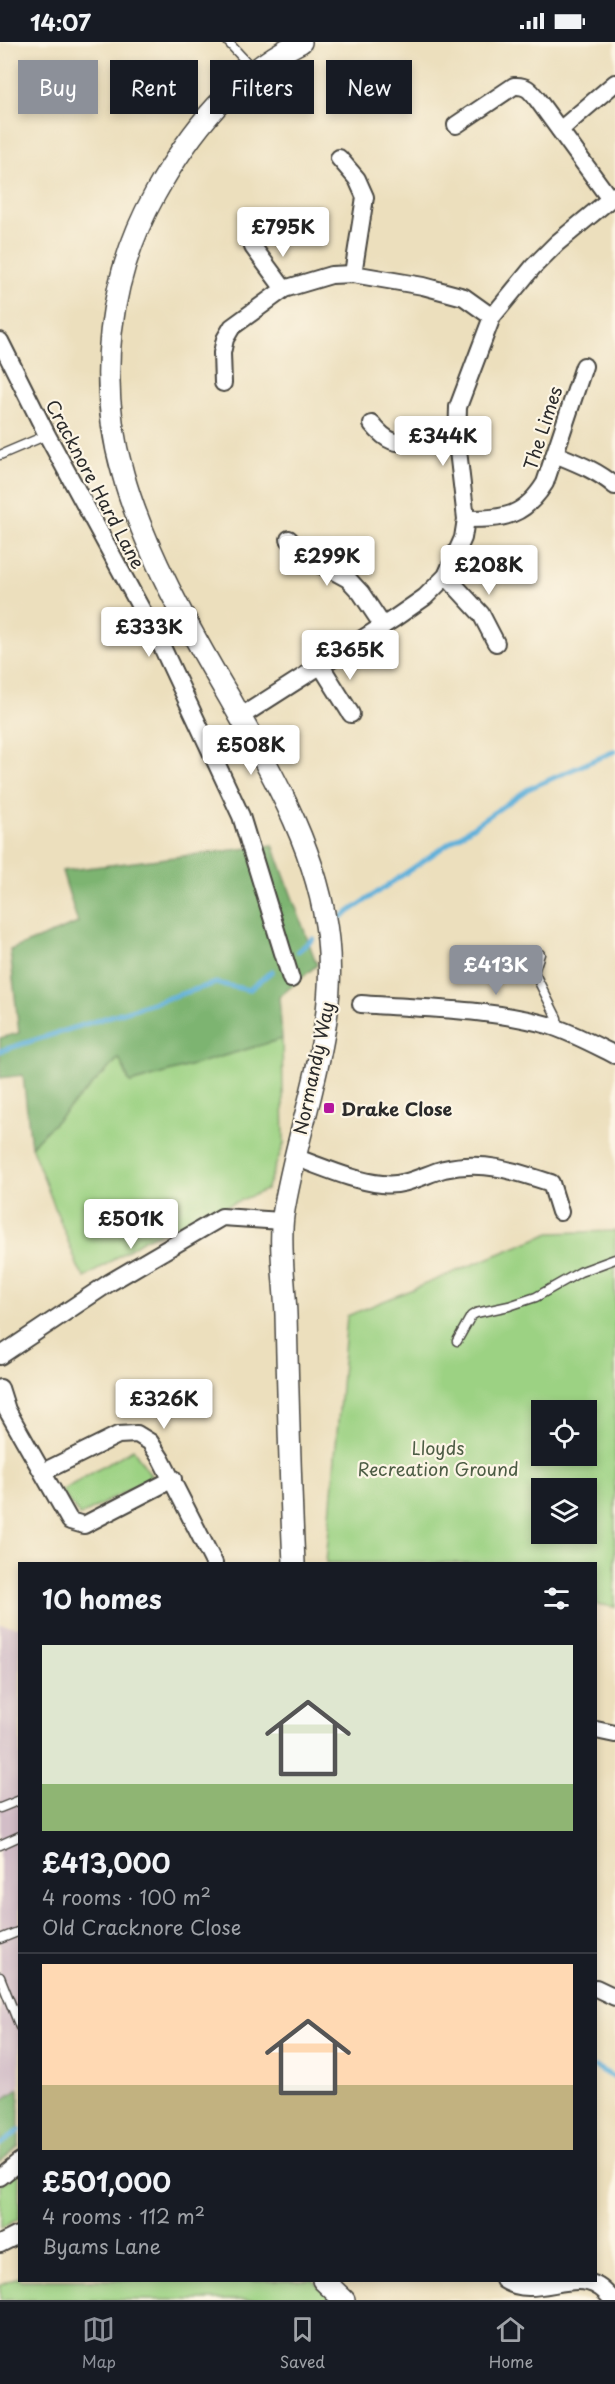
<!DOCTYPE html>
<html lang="en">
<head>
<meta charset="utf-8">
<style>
  body { margin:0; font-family:"Playpen Sans",sans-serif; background:#242831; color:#f1f3f6; height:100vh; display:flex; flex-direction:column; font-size:22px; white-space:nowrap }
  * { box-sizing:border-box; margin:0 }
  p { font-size:20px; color:#9ea1a6 }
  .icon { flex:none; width:33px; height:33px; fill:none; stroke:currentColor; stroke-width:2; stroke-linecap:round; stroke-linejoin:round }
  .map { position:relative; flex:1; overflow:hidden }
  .panel { position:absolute; left:18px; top:1520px; width:579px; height:720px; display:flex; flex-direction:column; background:#171b24; border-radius:0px; box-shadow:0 3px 9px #0003 }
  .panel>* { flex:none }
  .guide { position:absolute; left:18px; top:18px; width:579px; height:54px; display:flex; gap:12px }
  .controls { position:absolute; left:531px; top:1358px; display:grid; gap:12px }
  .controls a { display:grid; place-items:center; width:66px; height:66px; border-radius:0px; background:#171b24; box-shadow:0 3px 9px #0003; font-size:30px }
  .price { position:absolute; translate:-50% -51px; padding:0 14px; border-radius:6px; background:#fff; color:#222; font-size:20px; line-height:39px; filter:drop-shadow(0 2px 3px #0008) }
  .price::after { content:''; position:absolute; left:50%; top:36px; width:18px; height:14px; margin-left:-9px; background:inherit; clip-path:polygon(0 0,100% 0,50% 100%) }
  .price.active { background:#8c9099; color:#fff }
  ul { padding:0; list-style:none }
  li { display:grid; align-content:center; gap:12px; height:318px; padding:0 24px }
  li+li { border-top:2px solid #363941 }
  li span { display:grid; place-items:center; height:186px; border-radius:0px; color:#555 }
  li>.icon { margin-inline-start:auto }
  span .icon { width:108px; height:108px; fill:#fffc; stroke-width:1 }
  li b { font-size:26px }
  h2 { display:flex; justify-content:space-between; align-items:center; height:72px; padding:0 24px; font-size:26px }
  .chip { padding:0 21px; border-radius:0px; background:#171b24; box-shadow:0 3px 9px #0003; font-size:21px; line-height:54px }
  .chip.active { background:#8c9099; color:#fff }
  .status { display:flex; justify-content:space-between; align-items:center; height:42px; padding:0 30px; background:#171b24; direction:ltr }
  .status svg { height:16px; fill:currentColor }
  .tabs { display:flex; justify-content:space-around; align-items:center; height:84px; border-top:2px solid #363941; background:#171b24; font-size:16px; color:#9ea1a6 }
  .tabs a { display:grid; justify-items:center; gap:3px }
  .tabs .active { color:#8c9099 }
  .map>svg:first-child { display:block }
  .industrial { fill:#d2bdc7 }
  .green { fill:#9cd283; stroke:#647e57; stroke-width:1.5; fill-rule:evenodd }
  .forest { fill:#7db471; stroke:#54704e; stroke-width:1.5 }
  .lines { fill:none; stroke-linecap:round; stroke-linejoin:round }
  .stream { stroke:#5fb0da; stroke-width:5 }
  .service-casing { stroke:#484641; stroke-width:11 }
  .minor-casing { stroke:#484641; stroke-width:20 }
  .tertiary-casing { stroke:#484641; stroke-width:24 }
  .service { stroke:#fff; stroke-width:8 }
  .minor { stroke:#fff; stroke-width:16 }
  .tertiary { stroke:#fff; stroke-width:21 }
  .poi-dot { fill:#b5179e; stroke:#fcf5e5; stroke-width:2 }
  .labels { text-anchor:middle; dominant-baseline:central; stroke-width:4.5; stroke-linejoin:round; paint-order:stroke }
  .street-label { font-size:18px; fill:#2b2b2b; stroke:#fcf5e5 }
  .poi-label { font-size:18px; font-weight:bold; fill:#2b2b2b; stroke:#fcf5e5; text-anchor:start }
  .park-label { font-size:18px; fill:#4d5d45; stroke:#fcf5e5 }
</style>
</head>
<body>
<div class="status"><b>14:07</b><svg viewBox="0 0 49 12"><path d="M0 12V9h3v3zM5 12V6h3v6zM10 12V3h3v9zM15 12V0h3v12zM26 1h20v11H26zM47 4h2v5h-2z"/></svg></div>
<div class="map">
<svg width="615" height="2258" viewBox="0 0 615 2258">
  <rect width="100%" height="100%" fill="#fcf5e5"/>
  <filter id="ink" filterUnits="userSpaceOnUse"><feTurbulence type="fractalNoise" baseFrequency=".0167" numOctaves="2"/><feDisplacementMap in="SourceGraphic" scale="12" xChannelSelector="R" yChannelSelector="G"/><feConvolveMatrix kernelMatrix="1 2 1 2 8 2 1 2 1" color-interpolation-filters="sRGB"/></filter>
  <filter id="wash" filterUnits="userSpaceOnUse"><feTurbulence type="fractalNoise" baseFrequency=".008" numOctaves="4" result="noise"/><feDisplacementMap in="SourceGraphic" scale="24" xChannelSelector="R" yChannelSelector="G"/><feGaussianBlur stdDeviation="1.35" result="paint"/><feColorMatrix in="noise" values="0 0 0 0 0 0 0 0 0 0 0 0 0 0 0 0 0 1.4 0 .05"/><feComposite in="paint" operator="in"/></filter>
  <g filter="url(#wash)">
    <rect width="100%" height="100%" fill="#ecdfbd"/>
    <polygon class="industrial" points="0,1582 20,1585 20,2047 0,2060"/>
    <g class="green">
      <polygon points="282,997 284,1102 266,1148 145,1197 85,1236 78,1225 31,1104 119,1016 130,1041"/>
      <path d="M615,1189V1565L596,1562V1521H326L347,1274L550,1191ZM542,1368H586V1413H542ZM542,1446H586V1491H542Z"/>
      <polygon points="133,1407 152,1435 80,1474 61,1449"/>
      <polygon points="19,2130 19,2177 0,2186 0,2143"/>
      <polygon points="19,2235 20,2238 313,2238 334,2258 0,2258 0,2244"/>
    </g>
    <g class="forest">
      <polygon points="273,803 317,923 279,955 282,997 130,1041 119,1016 31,1104 23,1033 0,1036 0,996 19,991 10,908 78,881 62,829"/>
      <polygon points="19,2047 19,2104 0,2120 0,2060"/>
    </g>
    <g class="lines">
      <g class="stream">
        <polyline points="340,876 528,747 615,709"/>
        <polyline points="298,909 313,897"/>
        <polyline points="0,1009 216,941 249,948 272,929"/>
        <polyline points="596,2025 615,2036"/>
        <polyline points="0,2103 20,2088"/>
      </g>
    </g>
  </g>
  <g filter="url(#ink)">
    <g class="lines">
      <g class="service-casing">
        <g id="service">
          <polyline points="228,0 254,28"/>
          <polyline points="0,413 47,393"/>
          <polyline points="540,912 534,930 557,976 558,986"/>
          <polyline points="457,1299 471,1274 476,1271 509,1264 536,1255 580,1230 615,1217"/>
          <polyline points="0,1766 20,1758"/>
          <polyline points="0,1803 20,1794"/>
          <polyline points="0,1897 20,1889"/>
          <polyline points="0,1935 20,1985"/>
        </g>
      </g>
      <g class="minor-casing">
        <g id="minor">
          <path d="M456,83L514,44C526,43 530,48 537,57L610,157"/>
          <polyline points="560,88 615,41"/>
          <polyline points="339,116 357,137 365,155 353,232"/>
          <polyline points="253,205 284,247"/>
          <polyline points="0,299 47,393 163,607 241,774 291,937"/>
          <polyline points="223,341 222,311 225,297 232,285 284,247 331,233 353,232 423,244 464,255 492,275"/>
          <path d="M372,382C390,404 397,401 423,400C434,399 446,400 457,400"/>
          <path d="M555,412C577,421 598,429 615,444"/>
          <path d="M466,477C504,477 524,475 545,441L584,324"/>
          <polyline points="289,497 306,518 326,525 348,537 361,551 383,584"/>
          <polyline points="446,534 481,572 496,601"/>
          <polyline points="321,624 351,672"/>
          <polyline points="240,675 395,576 425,555 446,534 463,496 466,477 457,400 458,365 492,275 533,225 557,201 615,153"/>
          <path d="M361,962C424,967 487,966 548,983C571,990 593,1002 615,1013"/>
          <path d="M294,1115C323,1125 353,1139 382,1142C405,1145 423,1133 444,1127C483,1118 515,1129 551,1141L560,1170"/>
          <polyline points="0,1314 109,1241 222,1175 282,1179"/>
          <polyline points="0,1346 7,1368 70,1479 84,1483 173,1437"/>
          <polyline points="43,1430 118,1393 137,1392 150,1400 161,1417 214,1521"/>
          <polyline points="596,1688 615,1692"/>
          <polyline points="596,1946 615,1955"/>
          <polyline points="0,2135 20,2119"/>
          <polyline points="0,2202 20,2192"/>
          <path d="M504,2238C535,2258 571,2227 599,2245C604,2248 609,2254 613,2258"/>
        </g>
      </g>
      <g class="tertiary-casing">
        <g id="tertiary">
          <path d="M294,1521C290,1438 288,1356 286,1273C285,1242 279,1205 283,1174C297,1082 338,993 328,898C319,810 272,731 229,655C190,589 143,505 123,432C96,339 108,236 155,152C190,89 235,32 301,0"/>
          <polyline points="323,2238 344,2258"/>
        </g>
      </g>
      <use href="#service" class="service"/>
      <use href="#minor" class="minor"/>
      <use href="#tertiary" class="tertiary"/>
    </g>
  </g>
  <rect class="poi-dot" x="323" y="1060" width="12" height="12" rx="3"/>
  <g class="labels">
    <g class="street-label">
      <text transform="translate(542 386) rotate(-72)">The Limes</text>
      <text transform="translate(96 442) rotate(62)">Cracknore Hard Lane</text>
      <text transform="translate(313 1026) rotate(-78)">Normandy Way</text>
    </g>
    <g class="poi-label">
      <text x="341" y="1066">Drake Close</text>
    </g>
    <g class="park-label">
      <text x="438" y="1405">Lloyds<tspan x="438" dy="21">Recreation Ground</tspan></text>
    </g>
  </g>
</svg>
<div class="controls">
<a><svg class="icon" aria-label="locate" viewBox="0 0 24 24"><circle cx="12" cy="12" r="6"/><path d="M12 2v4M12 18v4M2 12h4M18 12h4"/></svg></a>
<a><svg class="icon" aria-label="layers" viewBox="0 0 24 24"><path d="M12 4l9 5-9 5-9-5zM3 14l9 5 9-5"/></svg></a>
</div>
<b class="price" style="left:283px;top:216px">£795K</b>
<b class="price" style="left:443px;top:425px">£344K</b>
<b class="price" style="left:327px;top:545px">£299K</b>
<b class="price" style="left:489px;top:554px">£208K</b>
<b class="price" style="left:149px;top:616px">£333K</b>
<b class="price" style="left:350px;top:639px">£365K</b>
<b class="price" style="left:251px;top:734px">£508K</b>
<b class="price active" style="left:496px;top:954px">£413K</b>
<b class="price" style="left:131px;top:1208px">£501K</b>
<b class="price" style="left:164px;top:1388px">£326K</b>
<div class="guide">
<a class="chip active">Buy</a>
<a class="chip">Rent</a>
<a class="chip">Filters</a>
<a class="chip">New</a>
</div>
<section class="panel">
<h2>10 homes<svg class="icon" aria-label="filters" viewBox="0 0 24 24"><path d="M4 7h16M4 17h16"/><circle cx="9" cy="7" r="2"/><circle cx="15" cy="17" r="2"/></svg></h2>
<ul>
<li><span style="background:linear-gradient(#dfe7d0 75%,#8fb573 0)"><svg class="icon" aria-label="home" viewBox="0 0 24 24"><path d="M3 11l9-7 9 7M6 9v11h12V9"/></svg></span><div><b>£413,000</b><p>4 rooms · 100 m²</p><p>Old Cracknore Close</p></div></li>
<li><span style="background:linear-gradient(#ffd9b3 65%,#c2b280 0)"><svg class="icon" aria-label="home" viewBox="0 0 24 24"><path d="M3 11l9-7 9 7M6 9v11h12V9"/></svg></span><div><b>£501,000</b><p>4 rooms · 112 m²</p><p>Byams Lane</p></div></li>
</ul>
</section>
</div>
<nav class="tabs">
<a class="active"><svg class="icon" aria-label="map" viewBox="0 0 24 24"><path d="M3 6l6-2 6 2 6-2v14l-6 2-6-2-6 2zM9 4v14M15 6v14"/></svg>Map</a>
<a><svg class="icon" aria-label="saved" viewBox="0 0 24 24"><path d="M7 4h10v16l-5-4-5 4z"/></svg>Saved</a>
<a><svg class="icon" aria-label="home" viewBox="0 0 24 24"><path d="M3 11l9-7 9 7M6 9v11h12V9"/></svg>Home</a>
</nav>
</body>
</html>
